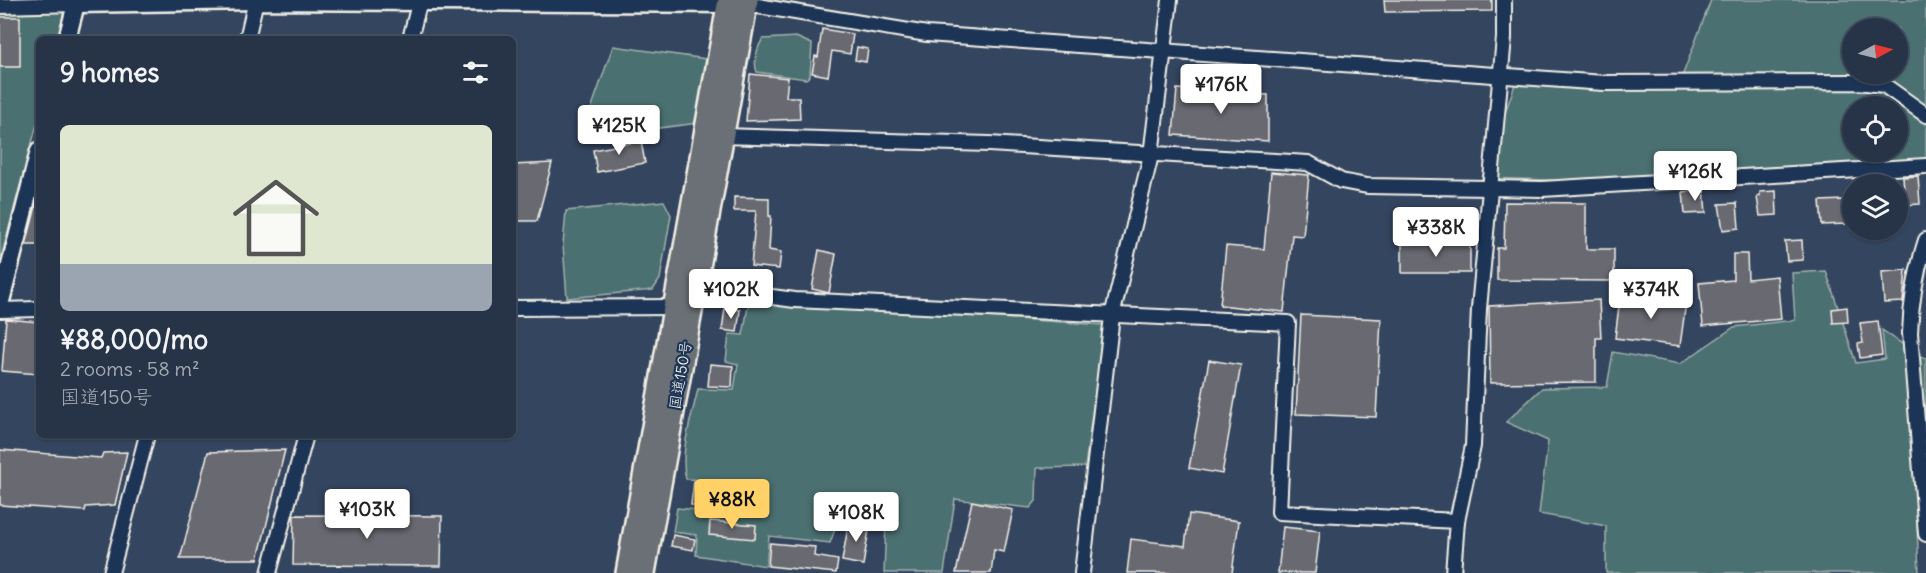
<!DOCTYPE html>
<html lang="en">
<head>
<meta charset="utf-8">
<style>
  body { margin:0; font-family:Delius,"Klee One",sans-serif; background:#2f3c4e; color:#f1f3f6; height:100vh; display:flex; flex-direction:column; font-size:22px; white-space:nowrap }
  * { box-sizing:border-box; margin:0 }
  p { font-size:20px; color:#a4aab4 }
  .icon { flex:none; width:33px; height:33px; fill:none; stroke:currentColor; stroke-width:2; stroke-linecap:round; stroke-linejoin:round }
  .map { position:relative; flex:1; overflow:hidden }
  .drawer { position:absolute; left:36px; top:36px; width:480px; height:402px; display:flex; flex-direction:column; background:#273447; border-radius:9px; box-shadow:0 2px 4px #0004,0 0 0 2px #434f60 }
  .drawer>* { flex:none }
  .needle { width:39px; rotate:83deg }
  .controls { position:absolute; left:1842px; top:18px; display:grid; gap:12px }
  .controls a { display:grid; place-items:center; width:66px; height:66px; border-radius:50%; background:#273447; box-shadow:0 2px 4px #0004,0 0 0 2px #434f60; font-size:30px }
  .price { position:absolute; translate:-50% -51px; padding:0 14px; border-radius:6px; background:#fff; color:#222; font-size:20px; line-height:39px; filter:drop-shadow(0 2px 3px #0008) }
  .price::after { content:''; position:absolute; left:50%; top:36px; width:18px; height:14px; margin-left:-9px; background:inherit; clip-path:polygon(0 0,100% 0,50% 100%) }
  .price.on { background:#ffd166; color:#111 }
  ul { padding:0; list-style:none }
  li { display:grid; align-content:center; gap:12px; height:318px; padding:0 24px }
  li+li { border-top:2px solid #434f60 }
  li span { display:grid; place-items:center; height:186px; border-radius:9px; color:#555 }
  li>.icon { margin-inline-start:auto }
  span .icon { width:108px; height:108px; fill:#fffc; stroke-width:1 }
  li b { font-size:26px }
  h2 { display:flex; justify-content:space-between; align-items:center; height:72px; padding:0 24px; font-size:26px }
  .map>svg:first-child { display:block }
  .green { fill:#4c7071; stroke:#a0b0ac; stroke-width:1.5; fill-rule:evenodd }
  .building { fill:#696972; stroke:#f4f1e8; stroke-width:1.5 }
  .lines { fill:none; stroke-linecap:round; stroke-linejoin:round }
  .minor-casing { stroke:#f4f1e8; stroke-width:18 }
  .tertiary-casing { stroke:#f4f1e8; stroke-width:21 }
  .trunk-casing { stroke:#f4f1e8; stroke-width:26 }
  .minor { stroke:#1d3557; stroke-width:14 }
  .tertiary { stroke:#1d3557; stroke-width:16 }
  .trunk { stroke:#6b6f75; stroke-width:21 }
  .labels { text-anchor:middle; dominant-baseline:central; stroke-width:4.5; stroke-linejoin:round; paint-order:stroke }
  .street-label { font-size:15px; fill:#f4f1e8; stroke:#1d3557 }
</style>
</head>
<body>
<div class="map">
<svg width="1926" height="573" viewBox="0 0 1926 573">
  <rect width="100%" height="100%" fill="#34455f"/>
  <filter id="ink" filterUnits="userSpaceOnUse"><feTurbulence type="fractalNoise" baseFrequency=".0167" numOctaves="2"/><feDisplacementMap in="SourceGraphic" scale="12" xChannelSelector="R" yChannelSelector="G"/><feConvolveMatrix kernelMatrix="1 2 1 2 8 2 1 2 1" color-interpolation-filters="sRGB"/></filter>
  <g filter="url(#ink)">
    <g class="green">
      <polygon points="0,0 71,0 60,39 39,39 39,117 0,261"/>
      <path d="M1711,0H1926V166L1639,183L1482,178L1518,76L1680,82ZM1852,28H1898V74H1852ZM1852,106H1898V152H1852Z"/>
      <path d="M796,37L812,44L810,76L806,79L757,72C753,63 757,47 763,39Z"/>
      <polygon points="613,46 706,59 698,123 581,138"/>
      <polygon points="664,201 671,215 660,279 653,290 567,298 563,245 566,211"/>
      <polygon points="1826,271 1856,363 1885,359 1882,330 1905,346 1914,455 1919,573 1606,573 1606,526 1539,514 1548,441 1506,422 1542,388 1607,387 1613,352 1680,364 1734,327 1795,320 1792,273"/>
      <path d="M749,301L1104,325L1085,467L1037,468L1036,501L1030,508L955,499L944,573H884L886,522L841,513L830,543L769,536L766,566L696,555L697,535L673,532L677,508L709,511L713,480L686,479C679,451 692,417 698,389L734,390L738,364L726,361L729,334L743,335Z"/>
      <polygon points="1920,356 1926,358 1926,431 1921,401"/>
    </g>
    <g class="building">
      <polygon points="1384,0 1492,0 1492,11 1385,12"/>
      <rect x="0" y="17" width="20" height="50"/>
      <polygon points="822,29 853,34 850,54 832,51 828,76 812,73 815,56 818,57"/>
      <polygon points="857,47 868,49 866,62 855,60"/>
      <polygon points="750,74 788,78 786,97 799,97 800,119 746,121"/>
      <polygon points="1177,89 1268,95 1268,141 1173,135"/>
      <polygon points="641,141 645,163 597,172 593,150"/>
      <polygon points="552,163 537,221 513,221 513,165"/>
      <polygon points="1271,172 1309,175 1303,236 1292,235 1284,312 1220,305 1226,246 1264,249"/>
      <polygon points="1918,176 1920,204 1905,205 1903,177"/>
      <polygon points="1704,190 1706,213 1685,214 1683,192"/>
      <polygon points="1776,191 1777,215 1760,216 1757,197 1760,196 1760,192"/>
      <polygon points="734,197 769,198 769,216 771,216 769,250 781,252 779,269 751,266 756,211 734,211"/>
      <polygon points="1844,200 1846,224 1822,225 1820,201"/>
      <polygon points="37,202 39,203 39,245 26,245"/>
      <polygon points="1505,202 1586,203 1586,249 1614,249 1614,281 1497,280 1497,248 1504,248"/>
      <polygon points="1737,203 1739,228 1723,230 1719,204"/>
      <polygon points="1802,240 1803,260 1787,261 1785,241"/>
      <polygon points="1470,243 1470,273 1402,273 1402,244"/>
      <polygon points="819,250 836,254 829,293 812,289"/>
      <polygon points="1733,254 1747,254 1748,279 1777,276 1781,319 1703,326 1699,283 1733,280"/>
      <polygon points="1906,270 1903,302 1884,303 1882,272"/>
      <polygon points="1635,296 1686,302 1680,346 1615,338 1620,298"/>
      <polygon points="1599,300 1601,338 1596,338 1596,382 1490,383 1489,306"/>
      <polygon points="1847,307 1848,322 1833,323 1832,309"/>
      <polygon points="725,308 740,310 737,332 722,330"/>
      <polygon points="1301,315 1381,319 1376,417 1296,414"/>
      <polygon points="6,319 39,322 39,374 2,371"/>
      <polygon points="1878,321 1882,355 1860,358 1858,344 1863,343 1860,323"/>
      <polygon points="1209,360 1241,365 1222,474 1189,468"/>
      <polygon points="710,364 733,366 732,387 708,386"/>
      <polygon points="0,450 101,458 103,453 127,452 115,505 86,507 85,511 0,505"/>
      <polygon points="285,450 258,559 180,559 208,452"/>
      <polygon points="694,481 711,483 708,508 691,505"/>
      <polygon points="972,501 1013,510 1004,552 994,550 991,573 956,573"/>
      <polygon points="1189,514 1239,521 1232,573 1127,573 1131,539 1185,546"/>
      <polygon points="294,515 442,516 441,566 293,565"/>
      <polygon points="710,521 756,525 755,539 709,535"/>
      <polygon points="849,521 870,524 863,565 842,561"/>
      <polygon points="1283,527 1320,531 1315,573 1278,573"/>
      <polygon points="673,535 695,539 693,550 671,546"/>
      <polygon points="770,543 815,547 814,556 838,560 836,573 768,566"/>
    </g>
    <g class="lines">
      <g class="minor-casing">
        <g id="minor">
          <polyline points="746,4 927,34 1604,83 1858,82 1884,85 1926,115"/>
          <polyline points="0,6 76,4"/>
          <polyline points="247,39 256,0"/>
          <polyline points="410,39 420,0"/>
          <polyline points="723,136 989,144 1308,163 1341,181 1367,186 1542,189 1926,166"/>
          <path d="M1926,240C1916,271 1911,300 1910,333L1926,534"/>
          <polyline points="696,287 795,300 1288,323 1279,512 1457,521"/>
          <polyline points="513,308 674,307"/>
          <polyline points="0,310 39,309"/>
          <polyline points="111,573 147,435"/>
          <polyline points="269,573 306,435"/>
          <polyline points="1082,573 1112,316 1151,155 1170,0"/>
          <polyline points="1453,573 1457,521 1473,446 1479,309 1504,38 1504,0"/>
        </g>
      </g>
      <g class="tertiary-casing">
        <g id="tertiary">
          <polyline points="76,4 256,1 739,4"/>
          <polyline points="67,39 77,0"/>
          <polyline points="0,305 39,151"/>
        </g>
      </g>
      <g class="trunk-casing">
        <g id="trunk">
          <polyline points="627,573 729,0"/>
          <polyline points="644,573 747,0"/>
        </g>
      </g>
      <use href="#minor" class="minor"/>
      <use href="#tertiary" class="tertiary"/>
      <use href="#trunk" class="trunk"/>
    </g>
  </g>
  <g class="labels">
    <g class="street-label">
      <text transform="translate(680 375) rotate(-80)">国道150号</text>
    </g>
  </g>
</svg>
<div class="controls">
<a><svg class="needle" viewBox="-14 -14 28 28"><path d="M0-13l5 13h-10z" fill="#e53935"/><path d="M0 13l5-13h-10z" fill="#a4aab4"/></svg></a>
<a><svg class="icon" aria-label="locate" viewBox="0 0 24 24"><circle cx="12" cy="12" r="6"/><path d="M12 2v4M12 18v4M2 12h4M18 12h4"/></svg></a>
<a><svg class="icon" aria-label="layers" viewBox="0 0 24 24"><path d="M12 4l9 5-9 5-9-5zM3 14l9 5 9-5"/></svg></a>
</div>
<b class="price" style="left:1221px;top:115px">¥176K</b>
<b class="price" style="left:619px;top:156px">¥125K</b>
<b class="price" style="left:1695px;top:202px">¥126K</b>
<b class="price" style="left:1436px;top:258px">¥338K</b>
<b class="price" style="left:731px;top:320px">¥102K</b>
<b class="price" style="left:1651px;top:320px">¥374K</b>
<b class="price on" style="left:732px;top:530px">¥88K</b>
<b class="price" style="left:367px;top:540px">¥103K</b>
<b class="price" style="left:856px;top:543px">¥108K</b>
<section class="drawer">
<h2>9 homes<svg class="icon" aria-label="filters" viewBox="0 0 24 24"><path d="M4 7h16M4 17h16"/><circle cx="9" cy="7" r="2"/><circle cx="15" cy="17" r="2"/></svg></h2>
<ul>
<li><span style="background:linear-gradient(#dfe7d0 75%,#9aa5b1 0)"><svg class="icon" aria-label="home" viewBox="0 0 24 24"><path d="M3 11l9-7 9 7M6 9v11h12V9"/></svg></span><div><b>¥88,000/mo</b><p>2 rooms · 58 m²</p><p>国道150号</p></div></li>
</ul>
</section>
</div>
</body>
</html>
